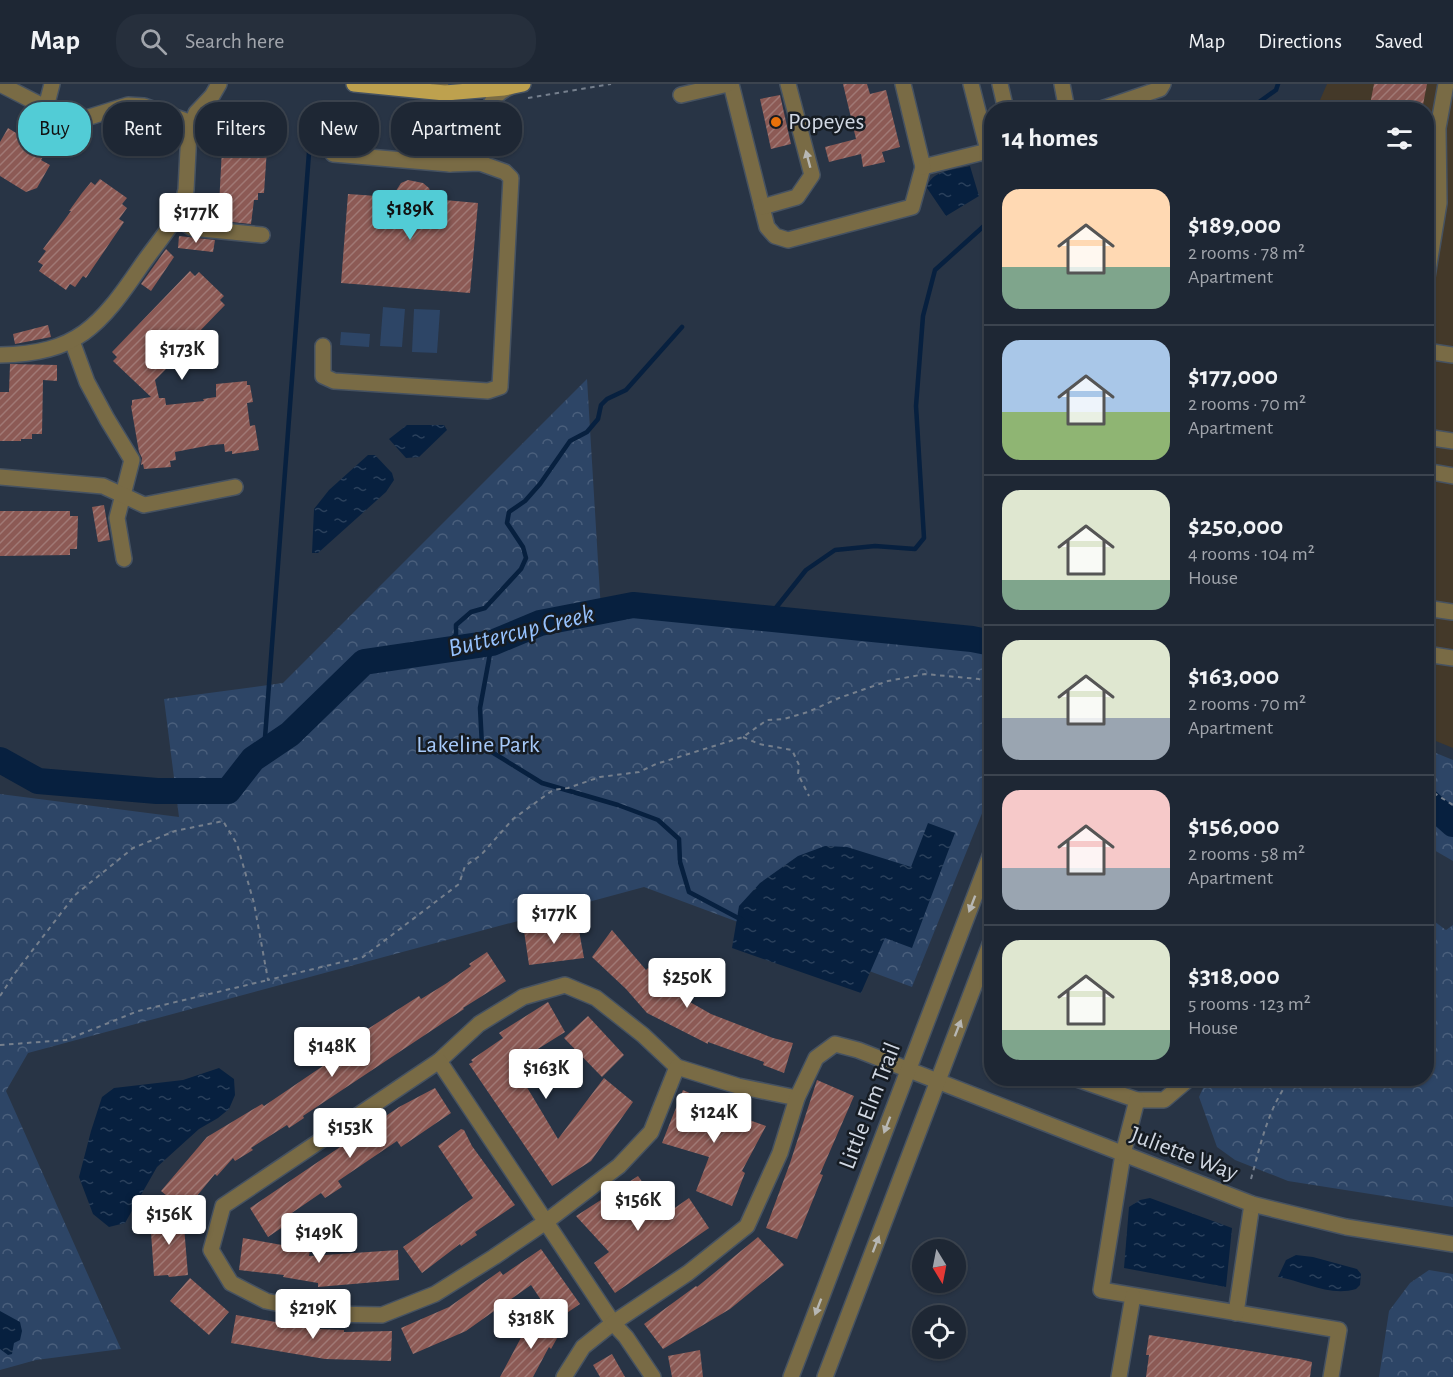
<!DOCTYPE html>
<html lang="en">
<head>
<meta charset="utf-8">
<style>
  body { margin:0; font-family:"Alegreya Sans",sans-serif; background:#262f3c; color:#f1f3f6; height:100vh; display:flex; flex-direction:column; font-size:22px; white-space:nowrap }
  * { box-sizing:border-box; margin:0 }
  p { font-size:20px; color:#a1a5ac }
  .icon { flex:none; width:33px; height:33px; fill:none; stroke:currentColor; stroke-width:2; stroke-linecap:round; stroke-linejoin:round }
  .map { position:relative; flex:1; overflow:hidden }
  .sheet { position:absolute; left:984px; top:18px; width:450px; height:984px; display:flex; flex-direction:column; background:#1e2734; border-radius:24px; box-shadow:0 2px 4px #0004,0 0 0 2px #3c444f }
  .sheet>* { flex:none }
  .hud { position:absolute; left:18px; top:18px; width:570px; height:54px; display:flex; gap:12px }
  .needle { width:39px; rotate:170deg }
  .buttons { position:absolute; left:912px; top:1155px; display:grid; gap:12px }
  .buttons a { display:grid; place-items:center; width:54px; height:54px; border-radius:50%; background:#1e2734; box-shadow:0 2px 4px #0004,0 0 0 2px #3c444f; font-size:30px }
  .price { position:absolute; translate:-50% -51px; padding:0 14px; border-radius:6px; background:#fff; color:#222; font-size:20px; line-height:39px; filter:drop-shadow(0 2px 3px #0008) }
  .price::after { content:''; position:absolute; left:50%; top:36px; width:18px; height:14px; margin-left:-9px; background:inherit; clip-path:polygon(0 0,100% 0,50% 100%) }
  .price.selected { background:#52ccd6; color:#111 }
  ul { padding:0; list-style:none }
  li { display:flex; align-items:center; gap:18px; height:150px; padding:0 18px }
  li+li { border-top:2px solid #3c444f }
  li span { display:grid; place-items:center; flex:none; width:168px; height:120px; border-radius:18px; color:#555 }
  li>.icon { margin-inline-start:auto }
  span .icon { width:72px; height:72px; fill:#fffc; stroke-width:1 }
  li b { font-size:26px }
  h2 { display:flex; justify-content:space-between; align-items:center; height:72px; padding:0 18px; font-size:26px }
  .chip { padding:0 21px; border-radius:24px; background:#1e2734; box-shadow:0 2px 4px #0004,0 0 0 2px #3c444f; font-size:21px; line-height:54px }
  .chip.selected { background:#52ccd6; color:#111 }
  header { display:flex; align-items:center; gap:36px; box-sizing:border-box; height:84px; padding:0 30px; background:#1e2734; border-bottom:2px solid #3c444f }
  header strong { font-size:28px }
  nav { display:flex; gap:33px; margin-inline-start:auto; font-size:21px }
  .search { width:420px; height:54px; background:#262f3c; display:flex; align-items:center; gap:15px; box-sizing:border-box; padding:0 21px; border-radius:24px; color:#a1a5ac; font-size:22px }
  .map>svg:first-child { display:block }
  .commercial { fill:#443929 }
  .grass { fill:#2d4566 }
  .forest { fill:url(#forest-crowns) }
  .water { fill:url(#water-ripples) }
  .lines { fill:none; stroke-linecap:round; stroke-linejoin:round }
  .stream { stroke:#07203f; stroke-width:4.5 }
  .river { stroke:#07203f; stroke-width:26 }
  .building { fill:url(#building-hatch) }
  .minor-casing { stroke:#465261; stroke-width:18 }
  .major-casing { stroke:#465261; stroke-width:18 }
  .path { stroke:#757f8d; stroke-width:2; stroke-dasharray:4.5 4.5; stroke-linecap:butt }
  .minor { stroke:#796b45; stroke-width:15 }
  .major { stroke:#bea14e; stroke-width:15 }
  .oneway { fill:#b7b7b4 }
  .food-dot { fill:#e8710a; stroke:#161c23; stroke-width:2 }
  .labels { text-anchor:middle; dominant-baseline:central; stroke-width:5; stroke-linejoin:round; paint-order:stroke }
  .poi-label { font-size:24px; fill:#d1d8e3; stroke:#161c23; text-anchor:start }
  .park-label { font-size:24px; fill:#a7cafa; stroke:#161c23 }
  .street-label { font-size:24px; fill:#d1d8e3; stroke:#161c23 }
  .water-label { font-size:26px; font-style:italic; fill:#96c2fe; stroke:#161c23 }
</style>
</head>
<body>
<header>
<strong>Map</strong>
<div class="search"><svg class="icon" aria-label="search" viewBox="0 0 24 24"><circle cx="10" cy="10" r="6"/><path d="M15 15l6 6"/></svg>Search here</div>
<nav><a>Map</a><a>Directions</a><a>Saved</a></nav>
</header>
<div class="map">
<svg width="1453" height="1293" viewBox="0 0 1453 1293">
  <defs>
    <pattern id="forest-crowns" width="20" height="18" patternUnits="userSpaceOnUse" patternTransform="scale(1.5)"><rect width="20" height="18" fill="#2d4566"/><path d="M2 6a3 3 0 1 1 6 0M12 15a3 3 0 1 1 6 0" fill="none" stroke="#4a5f7c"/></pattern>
    <pattern id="water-ripples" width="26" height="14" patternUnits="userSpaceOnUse" patternTransform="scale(1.5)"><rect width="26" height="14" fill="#07203f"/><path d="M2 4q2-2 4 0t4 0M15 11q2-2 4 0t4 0" fill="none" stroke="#2a405b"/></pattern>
    <pattern id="building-hatch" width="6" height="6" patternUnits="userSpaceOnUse" patternTransform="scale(1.5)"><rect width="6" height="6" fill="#8c5a55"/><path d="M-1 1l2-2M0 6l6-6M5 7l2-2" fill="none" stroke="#a07975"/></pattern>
  </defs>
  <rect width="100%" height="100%" fill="#283445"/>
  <polygon class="commercial" points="1327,0 1453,0 1453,664 1426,653 1426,26 1304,26 1320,16"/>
  <g class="grass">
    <polygon points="383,223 405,225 402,263 380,262"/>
    <polygon points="414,225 440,226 437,269 412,268"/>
    <polygon points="341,248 370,250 369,263 340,261"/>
  </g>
  <g class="forest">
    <polygon points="587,295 601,527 972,555 991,549 991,707 912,903 644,803 28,969 6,1007 121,1265 36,1276 0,1286 0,710 179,733 164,615 283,599"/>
    <polygon points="1426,665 1453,676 1453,777 1427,762"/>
    <polygon points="1427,832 1446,846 1453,841 1453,1123 1288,1097 1235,1076 1217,1063 1199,1013 1207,995 1261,998 1266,994 1426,994"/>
    <polygon points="1429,1186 1453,1190 1453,1293 1379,1293 1389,1227 1410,1199"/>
  </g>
  <g class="water">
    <path d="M970,82L979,112L946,132L927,104C930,86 955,86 970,82Z"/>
    <polygon points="407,341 444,341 447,346 419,373 406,374 389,355"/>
    <polygon points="368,371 375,371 392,389 394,396 386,408 318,469 312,469 314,425 329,406"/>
    <polygon points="928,739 955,749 912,864 885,854 861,909 732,864 739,822 760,799 798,772 825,762 847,763 911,783"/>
    <polygon points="219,984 234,995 235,1011 229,1025 218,1034 199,1045 157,1083 125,1139 109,1143 93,1130 79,1093 91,1047 102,1013 114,1004 183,996"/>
    <polygon points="1150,1114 1232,1144 1226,1203 1124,1184 1129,1123 1140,1116"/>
    <path d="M1296,1171L1313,1173L1357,1185L1361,1190L1360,1201L1356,1205C1330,1213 1303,1197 1278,1193L1286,1176Z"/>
    <polygon points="0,1227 20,1238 22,1247 20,1256 14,1259 12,1270 8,1271 0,1265"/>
  </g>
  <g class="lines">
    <g class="stream">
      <polyline points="1248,26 1276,6 1278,0"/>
      <polyline points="767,535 806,486 835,466 875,462 915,465 924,454 916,322 923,232 935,186 985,141"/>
      <polyline points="492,559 480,624 482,662 542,699 618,721 658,736 679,755 680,778 689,808 742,836"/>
      <polyline points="435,568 456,551 456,541 471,528 485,524 521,485 526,474 523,463 507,439 509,428 525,417 540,400 570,357 587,348 598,335 601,321 607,315 626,306 682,243"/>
      <polyline points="264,667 311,42 317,26"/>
    </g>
    <g class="river">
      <polyline points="0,676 38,697 157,707 228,707 253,675 290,650 364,578 492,559 540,539 633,521 972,555 992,559"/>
      <polyline points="1426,716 1453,740"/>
    </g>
  </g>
  <g class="building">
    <polygon points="843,0 867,0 870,10 886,6 900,63 882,68 885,78 863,83 861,70 829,78 825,63 856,55"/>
    <polygon points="1374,0 1427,0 1422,26 1369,26"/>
    <polygon points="780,11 791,60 771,65 760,15"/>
    <polygon points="231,26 263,28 263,35 269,35 264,109 258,109 258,116 254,116 251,140 203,135 205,120 219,121 223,46 225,33 230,33"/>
    <polygon points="8,44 42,65 40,67 45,70 41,76 50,81 37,104 26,108 0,92 0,58"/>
    <polygon points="100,95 127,114 122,120 127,124 119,135 124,138 86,194 83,192 75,203 70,200 66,206 39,187 43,181 38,178 46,167 43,165 71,127 69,127 82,109 91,98 95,101"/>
    <polygon points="408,96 423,99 429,104 433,115 478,119 470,209 341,199 348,110 392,113 401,99"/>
    <polygon points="179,152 215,156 213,168 178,164"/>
    <polygon points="166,165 174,173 151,207 141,200"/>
    <polygon points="190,187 195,192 199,188 224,212 220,216 225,221 168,280 170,281 155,296 159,314 165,314 166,321 204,317 203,315 216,313 216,300 247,297 247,301 250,301 253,318 247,319 250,342 255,341 259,366 232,370 232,367 225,368 224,360 211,361 175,368 176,376 170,377 171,383 144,385 143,380 141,381 142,374 139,368 131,322 132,321 132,316 151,313 113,277 117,273 112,268"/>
    <polygon points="48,241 51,253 15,260 13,250"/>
    <polygon points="10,280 57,281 57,297 43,296 42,350 32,350 32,355 21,355 21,357 0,357 0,308 9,308"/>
    <polygon points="104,421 110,456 98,458 92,423"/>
    <polygon points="0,427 70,427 70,432 78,432 77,465 70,465 70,471 0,472"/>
    <polygon points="578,841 584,874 529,881 524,847"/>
    <polygon points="612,846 646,886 648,884 663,897 660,901 711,930 773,954 793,959 784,989 763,981 764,978 708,958 708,960 647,929 626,905 592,873"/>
    <polygon points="487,868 506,897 463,924 464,925 303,1032 304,1034 289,1044 287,1041 251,1064 253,1066 235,1077 233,1074 217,1092 215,1090 196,1113 198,1114 186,1128 161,1107 207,1053 262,1020 264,1022 367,952 363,948 419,912 421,915 447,899 471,882 469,880"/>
    <polygon points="548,918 565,948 509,983 522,1002 525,1000 558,1055 604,994 633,1018 591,1077 552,1102 469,980 473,978 471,976 503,954 499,949"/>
    <polygon points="588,932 624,971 602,993 564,954"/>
    <polygon points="817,996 854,1012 820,1090 823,1091 797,1155 766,1144 790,1079"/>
    <polygon points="435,1004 451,1029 401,1063 397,1057 338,1097 342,1103 325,1114 321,1109 283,1135 287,1140 268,1153 250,1124 399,1023"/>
    <polygon points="683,1006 716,1021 715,1024 766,1042 742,1087 745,1089 732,1122 696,1107 709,1073 662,1059"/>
    <polygon points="461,1045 464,1046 472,1062 515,1121 475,1148 477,1151 461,1162 460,1160 422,1189 403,1163 473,1114 438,1062"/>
    <polygon points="638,1092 666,1130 689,1114 709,1144 615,1209 594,1179 609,1168 576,1132"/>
    <polygon points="183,1130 188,1191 169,1193 168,1191 154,1192 150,1134"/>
    <polygon points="758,1153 784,1181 730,1225 663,1265 644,1240 696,1202 697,1203"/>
    <polygon points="243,1154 310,1166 309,1172 398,1166 399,1196 318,1203 318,1199 283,1193 284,1191 239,1186"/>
    <polygon points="541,1165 580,1220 555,1237 531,1201 466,1247 413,1270 401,1244 449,1223 500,1187 503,1191"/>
    <polygon points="190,1194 229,1228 209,1251 170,1217"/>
    <polygon points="236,1231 299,1242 299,1240 318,1243 317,1245 344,1246 344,1248 392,1247 391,1277 325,1275 231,1259"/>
    <polygon points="532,1233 560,1249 551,1265 549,1263 533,1293 500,1293"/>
    <polygon points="1149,1251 1300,1275 1312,1278 1310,1293 1146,1293 1149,1271 1146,1271"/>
    <polygon points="700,1266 703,1293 672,1293 668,1272"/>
    <polygon points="612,1270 625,1293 600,1293 593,1281"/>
  </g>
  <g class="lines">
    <g class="minor-casing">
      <g id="minor">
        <polyline points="0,0 66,34 83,35 128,21 144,22 192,39"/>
        <polyline points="440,0 450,27 450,80"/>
        <polyline points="731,0 767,143 775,152 788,156 912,123 923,83 988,67"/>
        <polyline points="903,0 923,83"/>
        <polyline points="971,0 992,82"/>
        <polyline points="1000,0 1006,26"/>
        <polyline points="1062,0 1067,26"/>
        <polyline points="681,11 728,0"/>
        <polyline points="46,23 52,0"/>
        <polyline points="1098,26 1160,5 1163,0"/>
        <path d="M480,79C482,71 485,63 486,56C489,32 484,14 510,3"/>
        <polyline points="762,123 797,113 812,91 788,0"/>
        <polyline points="176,133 192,144 262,151"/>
        <polyline points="1426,199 1439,119 1438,44 1446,0"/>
        <polyline points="72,257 87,298 107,335 132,376 117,434 124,475"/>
        <polyline points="323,262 323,292 334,297 488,307 500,303 511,94 505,88 480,79 450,80 333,70"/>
        <polyline points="1426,267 1453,271"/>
        <path d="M0,271C77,270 100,242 141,182C154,163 170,145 181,125L186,106L189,47L196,29L212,12L219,0"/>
        <polyline points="1426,353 1453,357"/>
        <polyline points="1426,387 1453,392"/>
        <polyline points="0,393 103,402 144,421 235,403"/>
        <polyline points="1426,524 1453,528"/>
        <polyline points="1426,570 1453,574"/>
        <polyline points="439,977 479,940 523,913 565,901 596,914 643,951 677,983 738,1002 797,1014"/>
        <polyline points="1074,994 1137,1016 1164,1016 1190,994"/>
        <polyline points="1137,1016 1123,1070 1101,1206 1339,1246 1331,1293"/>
        <polyline points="1236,1229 1252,1120"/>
        <polyline points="564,1293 583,1263 613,1239 439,977 223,1122 211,1166 231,1199 266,1217 328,1230 382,1231 435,1210 494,1173 547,1137 619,1082 651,1048 677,983"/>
        <polyline points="653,1293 626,1253 613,1239 688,1189 747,1142 780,1069 797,1014 816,974 835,960 858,966 1252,1120 1346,1143 1453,1160"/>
        <polyline points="791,1293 992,767"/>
        <polyline points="825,1293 992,855"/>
        <polyline points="1119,1293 1133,1212"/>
      </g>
    </g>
    <g class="major-casing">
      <polyline id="major" points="354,0 445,9 504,4 523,0"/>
    </g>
    <g class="path">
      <polyline points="528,14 611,0"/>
      <polyline points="743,653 759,660 792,666 799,681 798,690 809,712"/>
      <polyline points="1426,704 1453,721"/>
      <polyline points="0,912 15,889 75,811 133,764 175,747 223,737 237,760 254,819 268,896 363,873 459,800 465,782 481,771 513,735 553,706 568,704 600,693 639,688 656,680 743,653 767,636 784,635 808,628 839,614 888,597 925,590 979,595 992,603"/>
      <polyline points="0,961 66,956 138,927 268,896"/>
      <path d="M1251,1095C1261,1059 1268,1024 1291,994"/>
    </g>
    <use href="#minor" class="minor"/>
    <use href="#major" class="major"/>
  </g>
  <defs><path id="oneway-solid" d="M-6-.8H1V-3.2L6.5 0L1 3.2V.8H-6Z" transform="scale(1.5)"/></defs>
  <g class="oneway">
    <use href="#oneway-solid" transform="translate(808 75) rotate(-105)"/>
    <use href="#oneway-solid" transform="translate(972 820) rotate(111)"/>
    <use href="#oneway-solid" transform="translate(958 944) rotate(-69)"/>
    <use href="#oneway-solid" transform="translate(887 1041) rotate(111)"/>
    <use href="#oneway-solid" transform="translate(876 1160) rotate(-69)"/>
    <use href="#oneway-solid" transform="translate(818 1223) rotate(111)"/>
  </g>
  <circle class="food-dot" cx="776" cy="38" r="6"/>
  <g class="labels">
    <g class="poi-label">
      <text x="788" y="38">Popeyes</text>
    </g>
    <g class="park-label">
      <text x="478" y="661">Lakeline Park</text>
    </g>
    <g class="street-label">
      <text transform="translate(870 1022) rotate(-69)">Little Elm Trail</text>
      <text transform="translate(1184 1070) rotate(21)">Juliette Way</text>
    </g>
    <g class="water-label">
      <text transform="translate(521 547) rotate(-14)">Buttercup Creek</text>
    </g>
  </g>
</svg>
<div class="buttons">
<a><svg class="needle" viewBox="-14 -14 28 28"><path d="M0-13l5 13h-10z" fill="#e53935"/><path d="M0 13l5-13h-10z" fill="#a1a5ac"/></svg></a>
<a><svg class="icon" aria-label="locate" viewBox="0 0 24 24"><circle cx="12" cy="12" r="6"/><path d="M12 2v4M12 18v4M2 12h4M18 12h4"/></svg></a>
</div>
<b class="price selected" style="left:410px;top:157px">$189K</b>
<b class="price" style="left:196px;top:160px">$177K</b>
<b class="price" style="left:182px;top:297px">$173K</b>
<b class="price" style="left:554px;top:861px">$177K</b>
<b class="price" style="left:687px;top:925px">$250K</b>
<b class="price" style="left:332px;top:994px">$148K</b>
<b class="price" style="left:546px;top:1016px">$163K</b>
<b class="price" style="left:714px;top:1060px">$124K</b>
<b class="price" style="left:350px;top:1075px">$153K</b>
<b class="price" style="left:638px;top:1148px">$156K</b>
<b class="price" style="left:169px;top:1162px">$156K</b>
<b class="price" style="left:319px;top:1180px">$149K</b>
<b class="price" style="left:313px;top:1256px">$219K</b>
<b class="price" style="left:531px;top:1266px">$318K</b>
<div class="hud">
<a class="chip selected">Buy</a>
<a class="chip">Rent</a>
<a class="chip">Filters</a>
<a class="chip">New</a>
<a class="chip">Apartment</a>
</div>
<section class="sheet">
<h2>14 homes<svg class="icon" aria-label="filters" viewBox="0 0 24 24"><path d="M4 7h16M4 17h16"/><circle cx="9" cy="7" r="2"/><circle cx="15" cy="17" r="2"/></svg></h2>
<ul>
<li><span style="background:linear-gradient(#ffd9b3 65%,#7fa58c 0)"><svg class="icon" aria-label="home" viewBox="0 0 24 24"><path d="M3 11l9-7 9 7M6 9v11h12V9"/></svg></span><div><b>$189,000</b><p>2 rooms · 78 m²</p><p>Apartment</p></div></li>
<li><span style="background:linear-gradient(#a9c7e8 60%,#8fb573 0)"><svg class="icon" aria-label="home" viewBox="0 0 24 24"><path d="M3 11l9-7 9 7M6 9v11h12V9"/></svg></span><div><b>$177,000</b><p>2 rooms · 70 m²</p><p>Apartment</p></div></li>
<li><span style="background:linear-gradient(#dfe7d0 75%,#7fa58c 0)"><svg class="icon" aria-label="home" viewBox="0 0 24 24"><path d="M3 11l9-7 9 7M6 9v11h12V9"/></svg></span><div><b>$250,000</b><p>4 rooms · 104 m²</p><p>House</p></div></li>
<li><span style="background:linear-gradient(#dfe7d0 65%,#9aa5b1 0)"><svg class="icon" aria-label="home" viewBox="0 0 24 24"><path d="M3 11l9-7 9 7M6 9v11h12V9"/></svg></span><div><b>$163,000</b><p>2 rooms · 70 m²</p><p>Apartment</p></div></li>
<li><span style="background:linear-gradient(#f6c9c9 65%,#9aa5b1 0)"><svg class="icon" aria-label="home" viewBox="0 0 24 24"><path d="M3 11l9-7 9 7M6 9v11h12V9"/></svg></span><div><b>$156,000</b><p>2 rooms · 58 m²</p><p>Apartment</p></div></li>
<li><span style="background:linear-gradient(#dfe7d0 75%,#7fa58c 0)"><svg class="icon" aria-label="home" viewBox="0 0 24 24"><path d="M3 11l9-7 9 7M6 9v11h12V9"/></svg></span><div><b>$318,000</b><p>5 rooms · 123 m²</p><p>House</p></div></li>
</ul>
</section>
</div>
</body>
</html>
